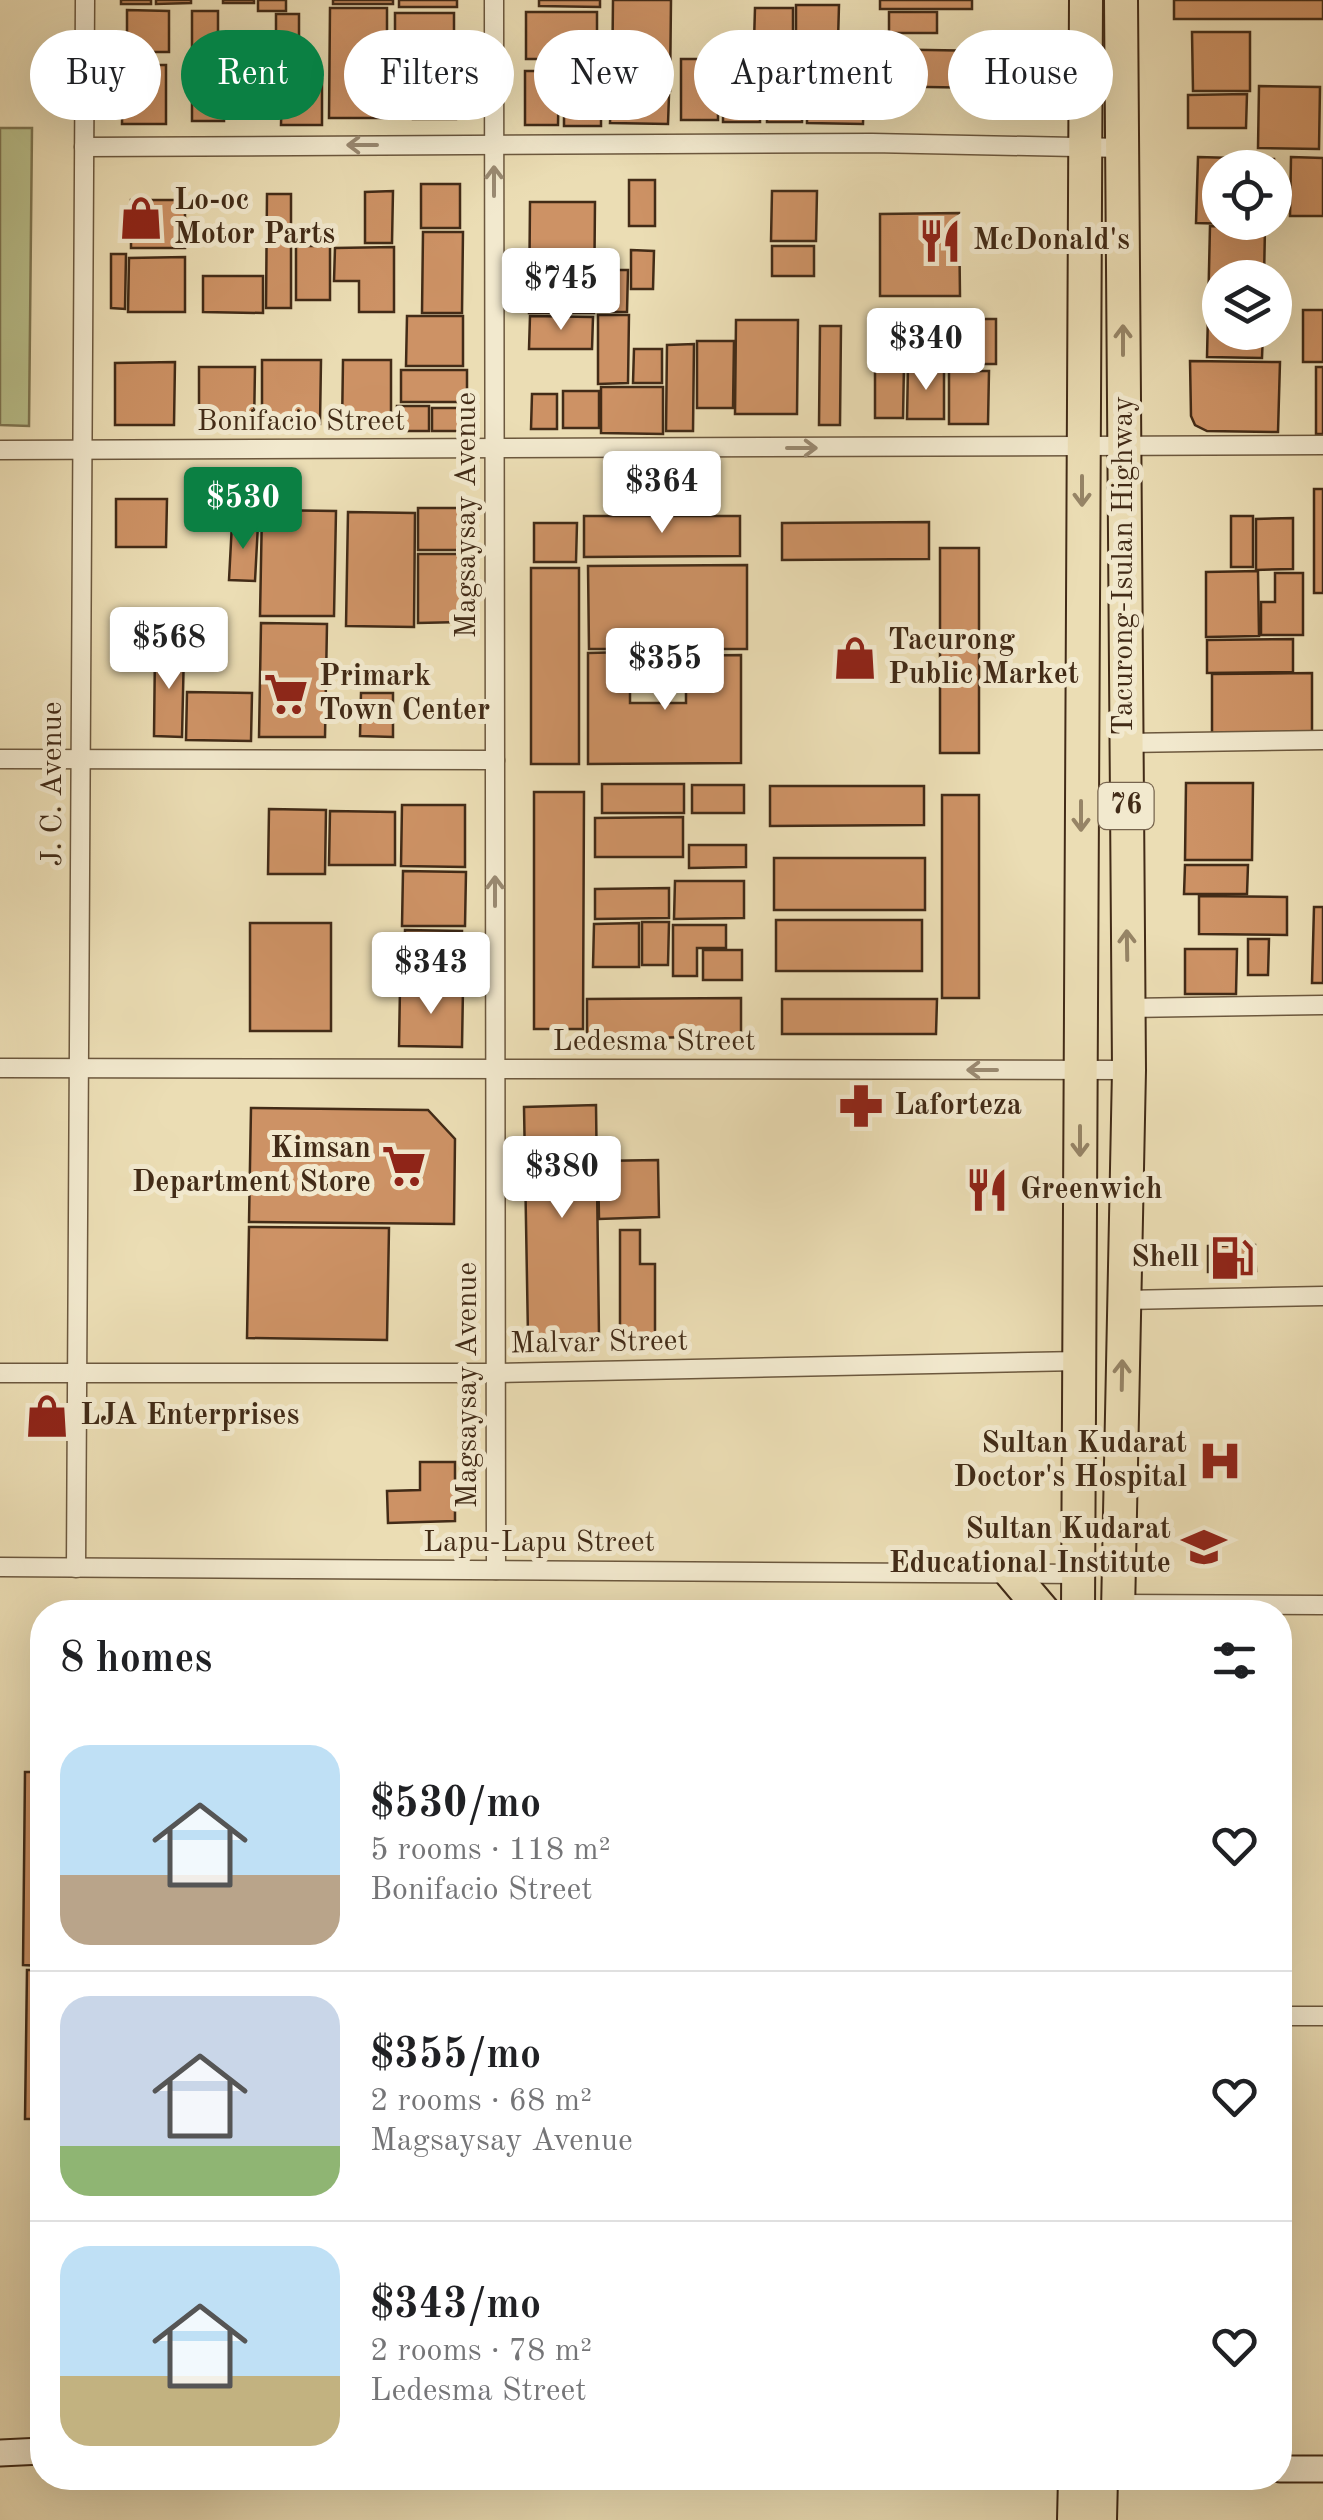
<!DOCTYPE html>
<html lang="en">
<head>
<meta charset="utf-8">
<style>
  body { margin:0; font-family:"Old Standard TT",serif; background:#f6f6f6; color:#202124; height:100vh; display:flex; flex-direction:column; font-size:38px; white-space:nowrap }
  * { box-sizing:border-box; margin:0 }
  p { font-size:32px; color:#757577 }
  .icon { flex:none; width:55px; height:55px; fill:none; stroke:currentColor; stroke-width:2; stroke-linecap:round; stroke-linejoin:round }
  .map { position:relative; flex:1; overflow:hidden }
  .panel { position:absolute; left:30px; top:1600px; width:1262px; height:890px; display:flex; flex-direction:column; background:#fff; border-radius:40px; box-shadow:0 10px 40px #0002 }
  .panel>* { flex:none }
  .guide { position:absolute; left:30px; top:30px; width:1265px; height:90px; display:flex; gap:20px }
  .controls { position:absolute; left:1202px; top:150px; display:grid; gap:20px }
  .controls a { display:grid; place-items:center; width:90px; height:90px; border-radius:50%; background:#fff; box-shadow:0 10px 40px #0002; font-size:50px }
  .price { position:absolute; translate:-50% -85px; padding:0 22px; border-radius:10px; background:#fff; color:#222; font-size:32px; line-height:65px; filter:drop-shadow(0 2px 5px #0008) }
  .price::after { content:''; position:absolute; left:50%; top:60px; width:30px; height:22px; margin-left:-15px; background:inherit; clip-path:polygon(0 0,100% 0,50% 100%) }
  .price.on { background:#0b8043; color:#fff }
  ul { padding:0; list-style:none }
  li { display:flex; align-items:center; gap:30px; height:250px; padding:0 30px }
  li+li { border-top:2px solid #e0e0e0 }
  li span { display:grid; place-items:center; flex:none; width:280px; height:200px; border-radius:30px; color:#555 }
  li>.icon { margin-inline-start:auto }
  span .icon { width:120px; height:120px; fill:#fffc; stroke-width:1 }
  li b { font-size:42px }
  h2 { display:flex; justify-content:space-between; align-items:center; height:120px; padding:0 30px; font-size:42px }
  .pill { padding:0 35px; border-radius:45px; background:#fff; box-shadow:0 10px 40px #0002; font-size:35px; line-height:90px }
  .pill.on { background:#0b8043; color:#fff }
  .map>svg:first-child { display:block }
  .green { fill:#b9c08c; stroke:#7e7652; stroke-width:2.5 }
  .building { fill:#cd9265; stroke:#422b17; stroke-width:2.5 }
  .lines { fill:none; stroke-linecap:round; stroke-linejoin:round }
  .street-casing { stroke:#6c583e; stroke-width:21 }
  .secondary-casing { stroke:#422b17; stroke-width:29 }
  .highway-casing { stroke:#422b17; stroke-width:36 }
  .street { stroke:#f2e9ce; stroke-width:18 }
  .secondary { stroke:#f2e9ce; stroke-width:25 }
  .highway { stroke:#ebddb4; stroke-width:32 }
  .oneway { stroke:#9a8a72 }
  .oneway2 { stroke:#968466 }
  .labels { text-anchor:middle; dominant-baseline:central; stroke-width:10; stroke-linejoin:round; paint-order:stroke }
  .shield { fill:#f2e9ce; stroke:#77644e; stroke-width:2.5 }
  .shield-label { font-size:28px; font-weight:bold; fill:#422b17 }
  .poi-label { font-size:30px; font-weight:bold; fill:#422b17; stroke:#f2e9ce; text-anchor:start }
  .street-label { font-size:30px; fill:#422b17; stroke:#f2e9ce }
</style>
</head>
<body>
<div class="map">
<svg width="1323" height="2520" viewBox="0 0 1323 2520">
  <rect width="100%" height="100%" fill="#ebddb4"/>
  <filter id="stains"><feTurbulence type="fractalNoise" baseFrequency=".002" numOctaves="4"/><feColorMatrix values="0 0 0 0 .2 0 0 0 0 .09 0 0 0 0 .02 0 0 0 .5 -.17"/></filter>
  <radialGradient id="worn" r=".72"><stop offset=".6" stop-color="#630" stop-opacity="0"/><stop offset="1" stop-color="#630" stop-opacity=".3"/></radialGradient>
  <polygon class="green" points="0,128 32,128 29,426 0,425"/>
  <g class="building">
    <rect x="121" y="0" width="30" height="4"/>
    <polygon points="156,0 191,0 191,3 156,4"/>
    <rect x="223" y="0" width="31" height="3"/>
    <rect x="258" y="0" width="28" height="11"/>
    <rect x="333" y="0" width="60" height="4"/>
    <rect x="399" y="0" width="58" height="7"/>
    <polygon points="539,0 600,0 600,7 539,6"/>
    <polygon points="613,0 671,0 670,91 612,90"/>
    <rect x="880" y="0" width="92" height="9"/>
    <rect x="1174" y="0" width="149" height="19"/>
    <polygon points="796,5 839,5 838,41 796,41"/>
    <polygon points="330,8 387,8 387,118 329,118"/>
    <polygon points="755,8 793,8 793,42 754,42"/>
    <polygon points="127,10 169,11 169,52 127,52"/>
    <rect x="192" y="11" width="26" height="37"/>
    <rect x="526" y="12" width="71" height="47"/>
    <rect x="889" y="12" width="48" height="21"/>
    <rect x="395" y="13" width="59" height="39"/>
    <rect x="276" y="14" width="23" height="26"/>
    <polygon points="1192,32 1250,32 1250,91 1193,91"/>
    <polygon points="869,49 987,51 986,88 869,86"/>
    <polygon points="414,59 456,59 456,119 413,119"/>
    <rect x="681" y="59" width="37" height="61"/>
    <polygon points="123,65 166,65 166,124 122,124"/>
    <rect x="564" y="65" width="37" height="61"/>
    <polygon points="525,71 559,71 558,125 525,125"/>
    <rect x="192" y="76" width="32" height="45"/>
    <polygon points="228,76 249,76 248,118 227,118"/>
    <polygon points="282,79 322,79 322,125 281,125"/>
    <polygon points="807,83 864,83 863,124 807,123"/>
    <polygon points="767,86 803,86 802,122 767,122"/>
    <polygon points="1259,86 1320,87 1319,149 1258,148"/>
    <rect x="723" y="88" width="37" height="34"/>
    <polygon points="1247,94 1246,128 1188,128 1188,95"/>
    <polygon points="611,95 669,95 668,124 610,123"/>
    <polygon points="1198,157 1274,159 1274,168 1220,168 1220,222 1272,225 1196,223"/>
    <polygon points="1291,157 1323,158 1323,216 1290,216"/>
    <rect x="629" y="180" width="26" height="46"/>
    <rect x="421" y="184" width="39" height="44"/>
    <polygon points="393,191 392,243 365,243 365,192"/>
    <polygon points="772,191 817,191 816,241 771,241"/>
    <polygon points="267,194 291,194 291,308 266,308"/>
    <rect x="131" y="200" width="54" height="48"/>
    <polygon points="530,202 595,202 594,313 529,313"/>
    <polygon points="959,213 960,296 880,296 880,214"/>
    <polygon points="1210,226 1265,227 1264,278 1220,278 1220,332 1263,332 1262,358 1207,357"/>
    <polygon points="423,232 463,232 462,313 422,313"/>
    <rect x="296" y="246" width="34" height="54"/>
    <rect x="772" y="246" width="42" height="30"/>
    <polygon points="394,247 394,312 359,312 359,281 334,281 335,248"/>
    <polygon points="631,250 654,251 653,289 631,289"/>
    <polygon points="111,254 126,254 125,309 111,308"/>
    <polygon points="185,257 185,312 128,312 129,258"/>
    <polygon points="598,270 628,270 627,312 598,312"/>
    <polygon points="203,276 263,276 263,313 203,312"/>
    <rect x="1303" y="310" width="20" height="52"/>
    <polygon points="598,315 629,315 628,383 598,384"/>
    <polygon points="407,316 463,316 463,366 406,366"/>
    <polygon points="530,316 593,317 592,349 529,349"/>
    <rect x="872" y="316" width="33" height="40"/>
    <polygon points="949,319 996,319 996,364 948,364"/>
    <polygon points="736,320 798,320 797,414 735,414"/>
    <polygon points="918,323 943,323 942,358 918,358"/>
    <polygon points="820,326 841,326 840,425 819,425"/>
    <polygon points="697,341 734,341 733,408 697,408"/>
    <polygon points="694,344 693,431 666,431 667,345"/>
    <polygon points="634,349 662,349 662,383 633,383"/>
    <polygon points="262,360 321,360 320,424 262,423"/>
    <polygon points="343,360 391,360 391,429 342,429"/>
    <polygon points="1190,361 1280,362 1278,432 1207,431 1195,425 1191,416"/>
    <polygon points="175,362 174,425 115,425 115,363"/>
    <polygon points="875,364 904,364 903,418 875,418"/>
    <polygon points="908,366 944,366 944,419 907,419"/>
    <polygon points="199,367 255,367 254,427 199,427"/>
    <rect x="1316" y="367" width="7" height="67"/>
    <rect x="401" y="370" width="66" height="32"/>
    <polygon points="949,371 989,371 988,424 949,424"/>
    <polygon points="601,387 663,387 663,434 601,433"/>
    <rect x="563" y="391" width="36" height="37"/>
    <polygon points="532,394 557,394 557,429 531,429"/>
    <rect x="397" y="406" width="32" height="25"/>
    <rect x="432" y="408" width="29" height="23"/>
    <rect x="1314" y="489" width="9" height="104"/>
    <polygon points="116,499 167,499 166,547 116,547"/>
    <rect x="418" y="508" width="48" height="42"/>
    <polygon points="262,510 336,511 334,616 260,616"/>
    <polygon points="348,512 415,513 414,627 346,626"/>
    <polygon points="584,516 740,516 740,556 584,557"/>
    <rect x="1231" y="516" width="22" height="51"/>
    <polygon points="1293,518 1293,569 1256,570 1256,519"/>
    <polygon points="929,522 929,559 782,560 782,523"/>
    <polygon points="232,523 258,524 255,581 229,580"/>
    <polygon points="534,523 577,523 576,562 534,562"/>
    <rect x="940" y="548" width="39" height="205"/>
    <polygon points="418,554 462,554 462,622 418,623"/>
    <polygon points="747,565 747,649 589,649 588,566"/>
    <rect x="531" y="568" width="48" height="196"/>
    <polygon points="1258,571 1259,636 1206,637 1206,572"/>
    <polygon points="1275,573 1303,573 1303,635 1261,635 1261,602 1275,602"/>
    <polygon points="261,623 327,624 325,737 259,737"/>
    <polygon points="1293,639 1293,672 1207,673 1207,640"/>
    <polygon points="155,649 184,649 182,737 154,736"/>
    <polygon points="630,652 630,703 686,703 686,676 668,676 668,656 741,655 741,763 588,764 588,653"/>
    <polygon points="1312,673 1312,732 1212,733 1212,674"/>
    <polygon points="187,692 252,693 251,741 186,740"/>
    <polygon points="361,693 393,693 393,737 360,736"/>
    <polygon points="1186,783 1253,783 1252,860 1185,860"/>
    <rect x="602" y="784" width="82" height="29"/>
    <rect x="692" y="785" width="52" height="28"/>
    <polygon points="770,786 924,786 924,825 770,826"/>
    <polygon points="534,792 584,792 583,1029 534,1029"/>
    <rect x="942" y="795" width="37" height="203"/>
    <polygon points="402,805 465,805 465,867 401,866"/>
    <polygon points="269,809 326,810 325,874 268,874"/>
    <polygon points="330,811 395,812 395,865 329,865"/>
    <polygon points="683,817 683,857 595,857 595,818"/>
    <polygon points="689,845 746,845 746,867 689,868"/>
    <rect x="774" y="858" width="151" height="52"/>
    <polygon points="1185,865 1248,865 1247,894 1184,894"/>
    <polygon points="403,871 466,872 465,926 402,926"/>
    <polygon points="675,881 744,881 744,918 674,919"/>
    <polygon points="669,888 669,918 595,919 595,889"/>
    <polygon points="1199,896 1287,897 1287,935 1199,934"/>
    <polygon points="1314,907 1323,907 1323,983 1312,983"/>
    <rect x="776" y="920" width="146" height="51"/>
    <polygon points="642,922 669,922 668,965 642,965"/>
    <rect x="250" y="923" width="81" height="108"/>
    <polygon points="639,923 639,967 593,967 594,924"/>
    <polygon points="673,925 726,925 726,948 697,948 697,976 673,976"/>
    <polygon points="405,930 462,931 461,983 404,983"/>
    <polygon points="1248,939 1269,939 1268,975 1248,975"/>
    <polygon points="1185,949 1237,949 1236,994 1185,994"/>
    <rect x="703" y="950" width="39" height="30"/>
    <polygon points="400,988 463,988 462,1047 399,1046"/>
    <polygon points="741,998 741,1037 587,1038 587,999"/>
    <polygon points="782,999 937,999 936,1034 782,1034"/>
    <polygon points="596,1105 599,1336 528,1337 524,1107"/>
    <polygon points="251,1108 428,1110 455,1139 454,1224 249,1222"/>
    <polygon points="658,1160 659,1217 599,1219 598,1161"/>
    <polygon points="249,1227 389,1228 387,1340 247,1338"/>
    <polygon points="620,1230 640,1230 640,1264 655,1264 655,1343 620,1343"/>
    <polygon points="1255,1245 1256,1271 1208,1272 1208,1246"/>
    <polygon points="420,1462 455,1462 455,1521 388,1523 387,1491 420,1490"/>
    <polygon points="25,1772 42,1772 42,1966 23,1965"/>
    <polygon points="27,1970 42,1970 42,2119 25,2119"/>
  </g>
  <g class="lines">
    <g class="street-casing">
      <g id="street">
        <polyline points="494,0 496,1570"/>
        <polyline points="84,147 872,143 1123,148"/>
        <polyline points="0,450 1323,445"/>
        <polyline points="1125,743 1323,740"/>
        <polyline points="0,759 495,760"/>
        <polyline points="1128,1008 1323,1005"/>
        <polyline points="0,1068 1129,1070"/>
        <polyline points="1124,1300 1323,1296"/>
        <polyline points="0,1373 496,1373 1079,1361"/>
        <polyline points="0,1567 1078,1574"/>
        <polyline points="76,1568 85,0"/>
        <polyline points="1118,1604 1323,1605"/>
        <polyline points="1280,2016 1323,2016"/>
      </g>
    </g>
    <g class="secondary-casing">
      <g id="secondary">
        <polyline points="0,2453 42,2451"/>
        <polyline points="1280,2469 1323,2469"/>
      </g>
    </g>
    <g class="highway-casing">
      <g id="highway">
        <polyline points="1011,1573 1044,1612"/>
        <polyline points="1078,1612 1086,0"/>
        <polyline points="1118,1612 1129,1070 1121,0"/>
        <polyline points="1074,2520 1075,2478"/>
        <polyline points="1100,2520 1101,2478"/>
      </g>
    </g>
    <use href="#street" class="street"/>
    <use href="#secondary" class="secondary"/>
    <use href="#highway" class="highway"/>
  </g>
  <defs><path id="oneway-shaft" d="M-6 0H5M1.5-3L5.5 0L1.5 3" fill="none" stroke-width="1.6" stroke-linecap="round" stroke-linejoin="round" transform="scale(2.5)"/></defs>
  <g class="oneway">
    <use href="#oneway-shaft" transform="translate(362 145) rotate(180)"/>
    <use href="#oneway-shaft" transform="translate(494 181) rotate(-90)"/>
    <use href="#oneway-shaft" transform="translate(802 448)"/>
    <use href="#oneway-shaft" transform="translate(495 891) rotate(-90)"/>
    <use href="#oneway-shaft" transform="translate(982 1070) rotate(-180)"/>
  </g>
  <g class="oneway2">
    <use href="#oneway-shaft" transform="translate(1123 340) rotate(-90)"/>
    <use href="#oneway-shaft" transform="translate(1082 491) rotate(90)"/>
    <use href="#oneway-shaft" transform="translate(1081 816) rotate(90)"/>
    <use href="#oneway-shaft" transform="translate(1127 945) rotate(-91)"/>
    <use href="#oneway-shaft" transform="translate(1080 1141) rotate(90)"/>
    <use href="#oneway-shaft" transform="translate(1122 1375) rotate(-89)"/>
  </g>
  <defs>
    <g id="shop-bare" transform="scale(3.45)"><path d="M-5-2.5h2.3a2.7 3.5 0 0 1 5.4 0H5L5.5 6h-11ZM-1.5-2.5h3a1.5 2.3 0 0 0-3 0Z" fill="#8f2418" stroke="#f2e9ce" stroke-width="2.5" paint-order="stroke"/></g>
    <g id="restaurant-bare" transform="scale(3.45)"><path d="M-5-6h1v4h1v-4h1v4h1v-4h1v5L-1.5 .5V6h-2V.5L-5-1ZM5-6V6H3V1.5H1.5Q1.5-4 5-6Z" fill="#8f2418" stroke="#f2e9ce" stroke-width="2.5" paint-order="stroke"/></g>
    <g id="supermarket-bare" transform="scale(3.45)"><path d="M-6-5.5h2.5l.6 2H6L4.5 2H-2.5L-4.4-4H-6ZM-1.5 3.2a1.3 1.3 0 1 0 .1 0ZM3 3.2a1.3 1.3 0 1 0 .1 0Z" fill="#8f2418" stroke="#f2e9ce" stroke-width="2.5" paint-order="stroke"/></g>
    <g id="pharmacy-bare" transform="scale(3.45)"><path d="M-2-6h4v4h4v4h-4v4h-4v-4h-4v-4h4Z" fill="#8f2418" stroke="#f2e9ce" stroke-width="2.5" paint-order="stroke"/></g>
    <g id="fuel-bare" transform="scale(3.45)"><path d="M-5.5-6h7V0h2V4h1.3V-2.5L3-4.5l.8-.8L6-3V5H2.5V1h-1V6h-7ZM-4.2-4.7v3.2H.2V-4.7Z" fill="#8f2418" stroke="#f2e9ce" stroke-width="2.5" paint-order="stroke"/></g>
    <g id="hospital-bare" transform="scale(3.45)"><path d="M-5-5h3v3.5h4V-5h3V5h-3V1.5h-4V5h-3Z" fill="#8f2418" stroke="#f2e9ce" stroke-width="2.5" paint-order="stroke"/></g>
    <g id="school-bare" transform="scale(3.45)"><path d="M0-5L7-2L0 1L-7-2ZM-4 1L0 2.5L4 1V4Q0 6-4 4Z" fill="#8f2418" stroke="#f2e9ce" stroke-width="2.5" paint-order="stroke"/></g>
  </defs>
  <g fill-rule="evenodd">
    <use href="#shop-bare" x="141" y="218"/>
    <use href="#restaurant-bare" x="940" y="241"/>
    <use href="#shop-bare" x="855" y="658"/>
    <use href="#supermarket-bare" x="286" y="694"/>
    <use href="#pharmacy-bare" x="861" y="1106"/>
    <use href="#supermarket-bare" x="404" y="1166"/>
    <use href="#restaurant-bare" x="987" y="1190"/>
    <use href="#fuel-bare" x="1232" y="1258"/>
    <use href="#shop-bare" x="47" y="1416"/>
    <use href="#hospital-bare" x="1220" y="1461"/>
    <use href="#school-bare" x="1204" y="1547"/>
  </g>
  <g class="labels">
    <rect class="shield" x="1098.5" y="783" width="55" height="46" rx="8"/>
    <g class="shield-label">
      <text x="1126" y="806">76</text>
    </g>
    <g class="poi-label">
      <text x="174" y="201">Lo-oc<tspan x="174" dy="34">Motor Parts</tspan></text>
      <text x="973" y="241">McDonald's</text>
      <text x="888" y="641">Tacurong<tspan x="888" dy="34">Public Market</tspan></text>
      <text x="319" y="677">Primark<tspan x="319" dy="34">Town Center</tspan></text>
      <text x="894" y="1106">Laforteza</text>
      <text x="371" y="1149" text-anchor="end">Kimsan<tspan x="371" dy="34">Department Store</tspan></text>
      <text x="1020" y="1190">Greenwich</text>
      <text x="1199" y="1258" text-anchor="end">Shell</text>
      <text x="80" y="1416">LJA Enterprises</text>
      <text x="1187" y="1444" text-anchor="end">Sultan Kudarat<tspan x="1187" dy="34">Doctor's Hospital</tspan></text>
      <text x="1171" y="1530" text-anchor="end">Sultan Kudarat<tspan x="1171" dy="34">Educational Institute</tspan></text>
    </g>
    <g class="street-label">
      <text x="301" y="422">Bonifacio Street</text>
      <text transform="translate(467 515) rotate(-90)">Magsaysay Avenue</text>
      <text transform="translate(1124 566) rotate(-90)">Tacurong-Isulan Highway</text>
      <text transform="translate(53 784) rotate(-90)">J. C. Avenue</text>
      <text x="654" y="1042">Ledesma Street</text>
      <text transform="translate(599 1343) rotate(-1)">Malvar Street</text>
      <text transform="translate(468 1385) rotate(-90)">Magsaysay Avenue</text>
      <text x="539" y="1543">Lapu-Lapu Street</text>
    </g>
  </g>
  <rect width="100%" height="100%" filter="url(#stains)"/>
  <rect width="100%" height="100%" fill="url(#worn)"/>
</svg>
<div class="controls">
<a><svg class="icon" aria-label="locate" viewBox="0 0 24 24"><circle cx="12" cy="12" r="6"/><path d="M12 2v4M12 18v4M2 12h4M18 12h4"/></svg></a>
<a><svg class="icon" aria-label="layers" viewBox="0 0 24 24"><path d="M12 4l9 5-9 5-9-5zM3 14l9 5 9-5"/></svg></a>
</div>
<b class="price" style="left:561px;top:333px">$745</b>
<b class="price" style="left:926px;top:393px">$340</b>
<b class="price" style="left:662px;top:536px">$364</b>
<b class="price on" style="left:243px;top:552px">$530</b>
<b class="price" style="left:169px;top:692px">$568</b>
<b class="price" style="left:665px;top:713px">$355</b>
<b class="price" style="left:431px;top:1017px">$343</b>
<b class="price" style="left:562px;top:1221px">$380</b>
<div class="guide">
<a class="pill">Buy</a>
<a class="pill on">Rent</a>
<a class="pill">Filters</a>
<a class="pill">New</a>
<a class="pill">Apartment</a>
<a class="pill">House</a>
</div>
<section class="panel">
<h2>8 homes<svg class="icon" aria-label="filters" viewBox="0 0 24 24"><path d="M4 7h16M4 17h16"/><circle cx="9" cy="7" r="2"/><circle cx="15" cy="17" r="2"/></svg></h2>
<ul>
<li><span style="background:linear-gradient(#bfe0f5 65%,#b9a48a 0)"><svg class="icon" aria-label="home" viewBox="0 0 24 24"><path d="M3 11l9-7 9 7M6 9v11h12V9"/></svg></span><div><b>$530/mo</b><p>5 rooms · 118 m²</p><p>Bonifacio Street</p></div><svg class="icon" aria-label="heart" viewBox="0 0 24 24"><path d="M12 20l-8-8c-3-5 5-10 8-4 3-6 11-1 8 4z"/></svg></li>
<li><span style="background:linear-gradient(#c9d6e8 75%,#8fb573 0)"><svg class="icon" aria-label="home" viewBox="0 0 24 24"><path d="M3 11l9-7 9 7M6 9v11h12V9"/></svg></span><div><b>$355/mo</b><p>2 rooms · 68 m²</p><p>Magsaysay Avenue</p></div><svg class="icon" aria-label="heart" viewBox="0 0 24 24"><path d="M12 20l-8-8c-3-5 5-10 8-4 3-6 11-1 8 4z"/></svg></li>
<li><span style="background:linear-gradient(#bfe0f5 65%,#c2b280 0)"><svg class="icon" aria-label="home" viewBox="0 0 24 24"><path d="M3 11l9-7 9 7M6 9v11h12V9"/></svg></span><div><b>$343/mo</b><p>2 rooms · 78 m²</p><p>Ledesma Street</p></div><svg class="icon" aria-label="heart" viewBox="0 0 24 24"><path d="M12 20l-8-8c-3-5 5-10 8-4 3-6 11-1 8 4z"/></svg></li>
</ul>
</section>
</div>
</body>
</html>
